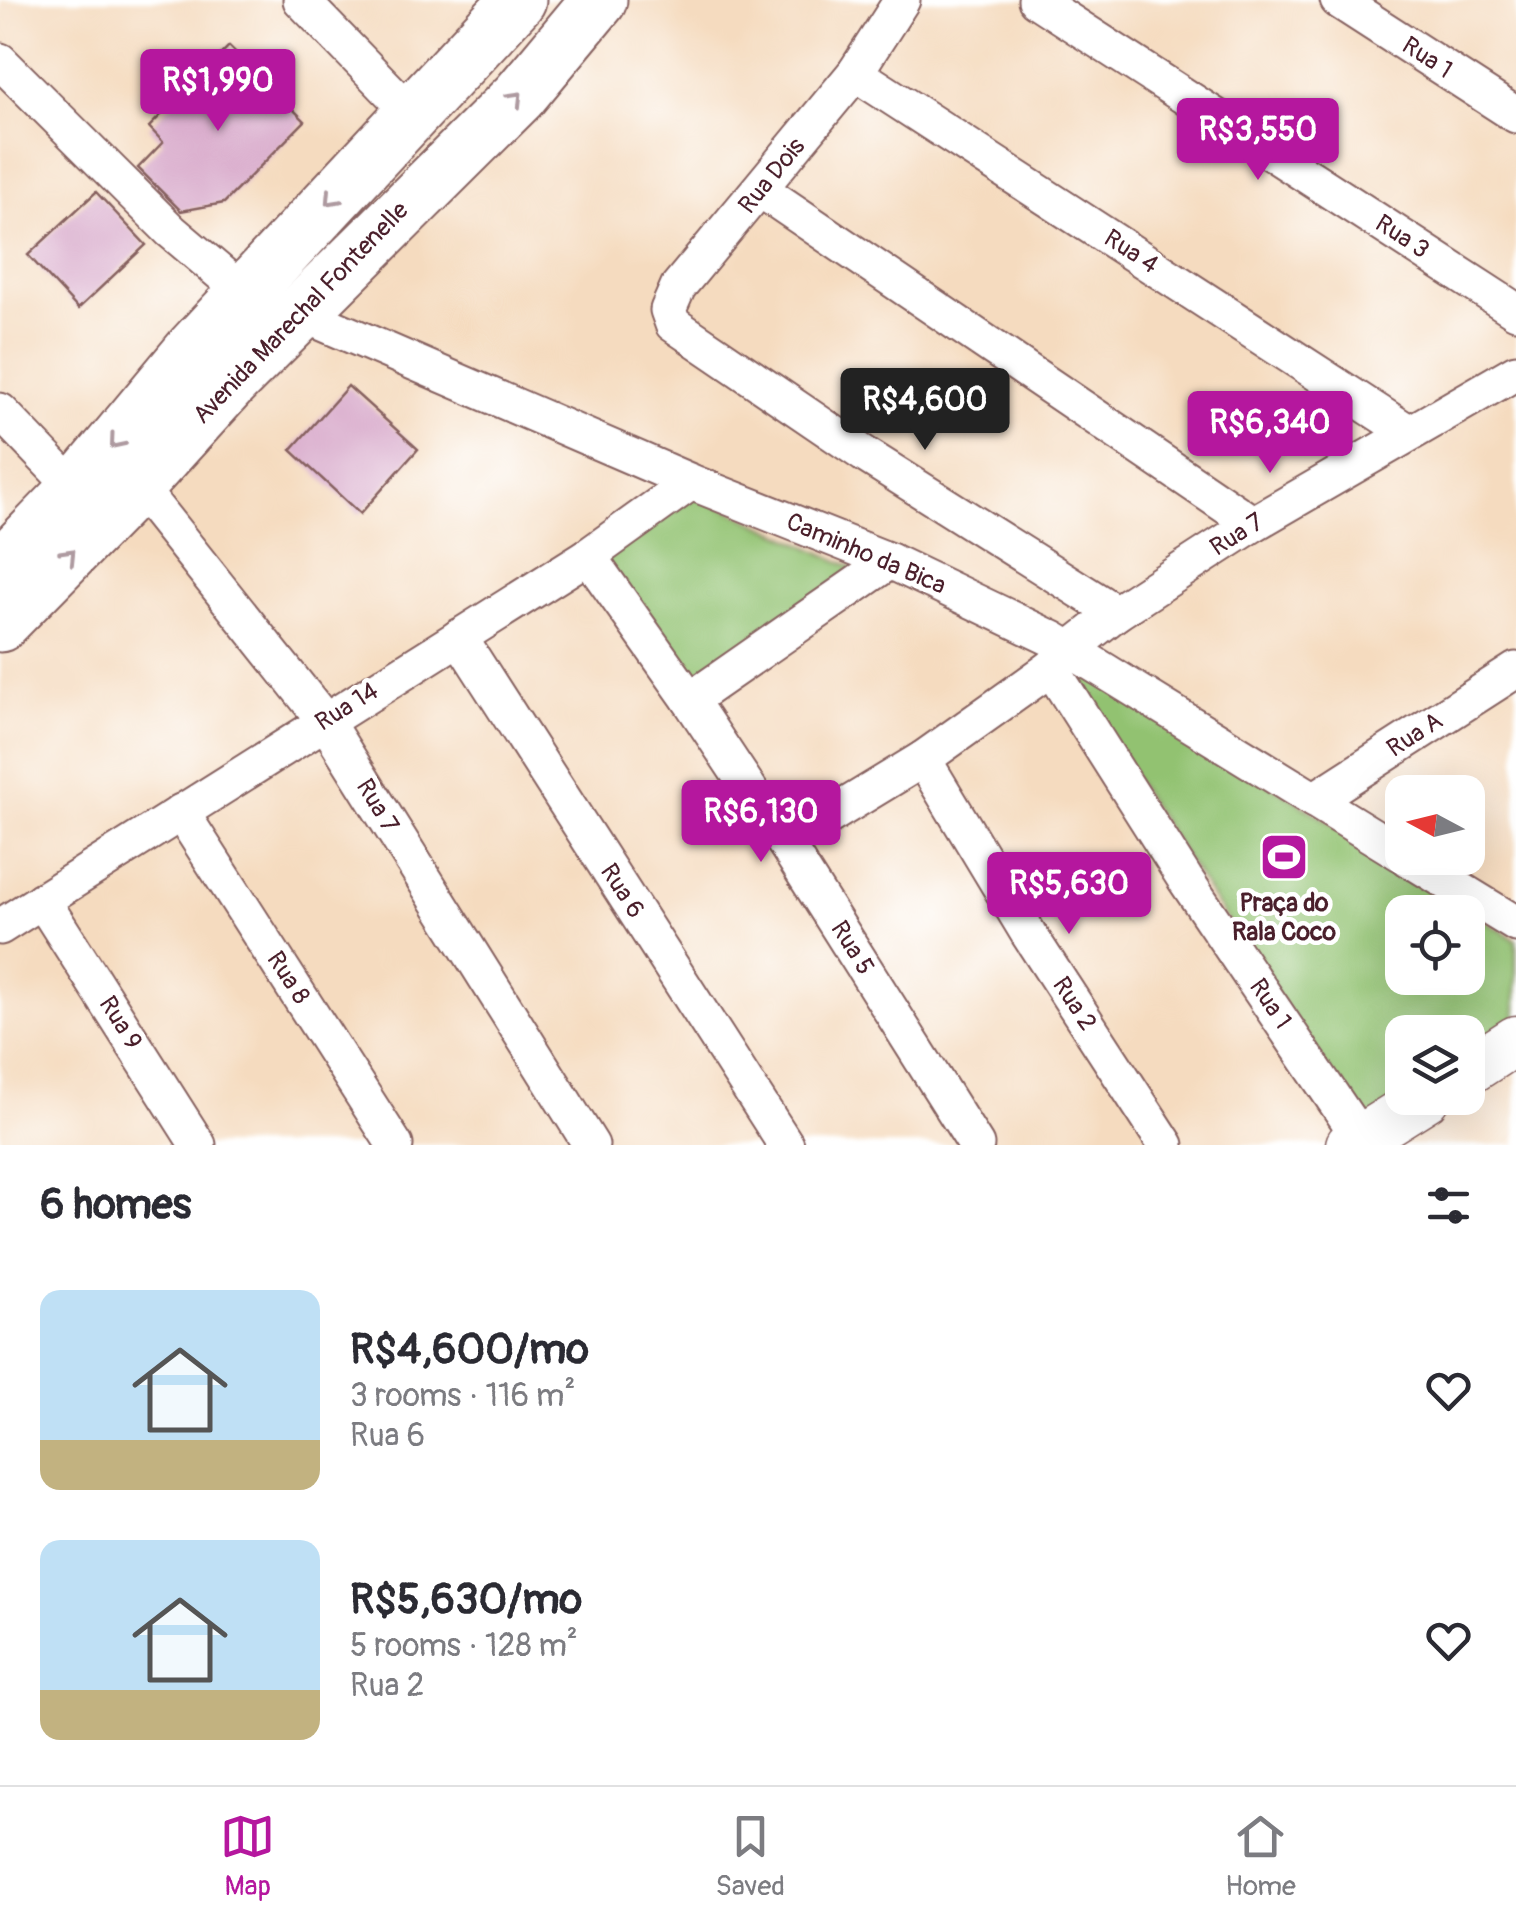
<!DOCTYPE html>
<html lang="en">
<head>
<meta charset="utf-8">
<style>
  body { margin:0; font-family:Pangolin,sans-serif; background:#f7f7f7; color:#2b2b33; height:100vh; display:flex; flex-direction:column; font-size:38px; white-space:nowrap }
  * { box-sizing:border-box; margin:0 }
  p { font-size:32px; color:#7c7c81 }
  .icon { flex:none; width:55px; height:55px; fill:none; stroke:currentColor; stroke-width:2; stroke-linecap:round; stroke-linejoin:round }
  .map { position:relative; height:1145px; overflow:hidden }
  .side { display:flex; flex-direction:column; background:#fff; flex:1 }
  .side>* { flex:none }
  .needle { width:65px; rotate:277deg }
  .buttons { position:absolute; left:1385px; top:775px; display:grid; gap:20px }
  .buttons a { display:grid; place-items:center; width:100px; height:100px; border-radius:20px; background:#fff; box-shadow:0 10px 40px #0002; font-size:50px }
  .price { position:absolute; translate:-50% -85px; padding:0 22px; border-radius:10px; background:#b5179e; color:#fff; font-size:32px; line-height:65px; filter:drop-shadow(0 2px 5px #0008) }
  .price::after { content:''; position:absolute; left:50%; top:60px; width:30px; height:22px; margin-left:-15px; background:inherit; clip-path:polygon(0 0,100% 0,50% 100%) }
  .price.active { background:#222; color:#fff }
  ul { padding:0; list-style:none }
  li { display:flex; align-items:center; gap:30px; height:250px; padding:0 40px }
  li span { display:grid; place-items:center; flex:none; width:280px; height:200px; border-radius:20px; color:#555 }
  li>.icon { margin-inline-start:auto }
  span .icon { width:120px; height:120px; fill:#fffc; stroke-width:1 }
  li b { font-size:42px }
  h2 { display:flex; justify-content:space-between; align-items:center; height:120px; padding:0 40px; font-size:42px }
  .tabs { display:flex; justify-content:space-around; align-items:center; height:140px; border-top:2px solid #e1e1e2; background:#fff; font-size:28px; color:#7c7c81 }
  .tabs a { display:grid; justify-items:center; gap:5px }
  .tabs .active { color:#b5179e }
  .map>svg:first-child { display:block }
  .green { fill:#92c271; stroke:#6e704e; stroke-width:2.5; fill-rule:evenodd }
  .building { fill:#daaecd }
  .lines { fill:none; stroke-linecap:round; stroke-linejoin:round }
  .street-casing { stroke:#86615f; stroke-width:39 }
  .secondary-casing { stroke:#86615f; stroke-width:51 }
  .primary-casing { stroke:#86615f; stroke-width:59 }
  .street { stroke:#fff; stroke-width:35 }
  .secondary { stroke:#fff; stroke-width:48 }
  .primary { stroke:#fff; stroke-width:55 }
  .oneway { stroke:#ae9aa0 }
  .labels { text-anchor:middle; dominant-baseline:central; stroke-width:9; stroke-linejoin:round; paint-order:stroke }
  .street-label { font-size:25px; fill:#4a1f2b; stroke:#fff }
  .poi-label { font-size:25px; font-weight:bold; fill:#4a1f2b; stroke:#fff }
</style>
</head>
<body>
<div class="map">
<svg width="1516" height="1145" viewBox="0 0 1516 1145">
  <rect width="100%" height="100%" fill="#fff"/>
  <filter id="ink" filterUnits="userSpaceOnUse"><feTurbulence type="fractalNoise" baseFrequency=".01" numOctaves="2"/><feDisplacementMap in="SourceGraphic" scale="20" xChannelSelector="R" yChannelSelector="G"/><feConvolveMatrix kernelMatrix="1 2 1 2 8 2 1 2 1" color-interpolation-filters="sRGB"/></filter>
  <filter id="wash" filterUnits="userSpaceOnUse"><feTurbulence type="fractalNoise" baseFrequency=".0048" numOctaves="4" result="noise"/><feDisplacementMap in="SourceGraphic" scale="40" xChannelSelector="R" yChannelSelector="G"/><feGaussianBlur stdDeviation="2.25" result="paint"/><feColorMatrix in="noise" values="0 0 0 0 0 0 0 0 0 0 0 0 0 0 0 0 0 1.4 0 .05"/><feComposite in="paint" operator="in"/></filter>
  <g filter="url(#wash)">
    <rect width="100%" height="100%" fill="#f5dbbf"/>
    <g class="green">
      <polygon points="697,495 858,570 702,688 598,559"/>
      <path d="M1079,664L1516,940V1027L1468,1064V1032H1402V1098L1363,1127L1075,689ZM1402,912H1468V978H1402Z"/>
    </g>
    <g id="blocks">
      <g class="building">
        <polygon points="229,46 305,121 224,203 181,211 138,168 163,142 149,127"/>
        <polygon points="96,192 146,245 78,309 28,255"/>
        <polygon points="348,386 418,449 360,514 291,450"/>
      </g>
    </g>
  </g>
  <g filter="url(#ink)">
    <use href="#blocks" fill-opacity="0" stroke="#86615f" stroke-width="2.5"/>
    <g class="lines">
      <g class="street-casing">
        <g id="street">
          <polyline points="301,0 412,114"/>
          <polyline points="902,0 855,73 678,287 668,310 673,324 864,454 1116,613"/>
          <polyline points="1036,0 1516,311"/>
          <polyline points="1338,0 1516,115"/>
          <polyline points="0,61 171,231 244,293"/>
          <polyline points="855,73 1408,432"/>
          <polyline points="761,190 1253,524"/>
          <polyline points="300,313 691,482 890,561 1053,639 1402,854"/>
          <polyline points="0,411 76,490"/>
          <polyline points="137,485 325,721 591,1145"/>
          <polyline points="588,556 690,700 785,843 976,1145"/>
          <polyline points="459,637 786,1145"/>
          <polyline points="1051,668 1185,879 1365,1145"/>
          <polyline points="690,700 890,561"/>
          <polyline points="923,759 1028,933 1166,1145"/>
          <polyline points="1314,800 1516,670"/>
          <polyline points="181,812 395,1145"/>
          <polyline points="785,843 923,759 1051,668 1070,649 1116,613 1253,524 1516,372"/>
          <polyline points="1408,858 1516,924"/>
          <polyline points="42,900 198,1145"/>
          <polyline points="0,927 588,556 691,482"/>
        </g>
      </g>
      <g class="secondary-casing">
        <g id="secondary">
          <polyline points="1468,1071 1516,1040"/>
          <polyline points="1350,1145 1425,1098"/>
        </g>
      </g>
      <g class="primary-casing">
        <g id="primary">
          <polyline points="0,568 76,490 194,348 518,0"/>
          <polyline points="0,624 137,485 230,383 519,96 599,0"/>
        </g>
      </g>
      <use href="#street" class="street"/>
      <use href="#secondary" class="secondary"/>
      <use href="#primary" class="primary"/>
    </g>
    <defs><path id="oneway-chevron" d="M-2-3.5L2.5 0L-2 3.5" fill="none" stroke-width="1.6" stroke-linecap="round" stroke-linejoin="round" transform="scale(2.5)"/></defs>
    <g class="oneway">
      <use href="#oneway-chevron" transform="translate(516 98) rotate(-46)"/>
      <use href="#oneway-chevron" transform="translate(332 199) rotate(133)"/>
      <use href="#oneway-chevron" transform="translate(116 442) rotate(130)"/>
      <use href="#oneway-chevron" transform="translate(69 555) rotate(-46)"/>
    </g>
  </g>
  <defs>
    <g id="stadium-square" transform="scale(2.5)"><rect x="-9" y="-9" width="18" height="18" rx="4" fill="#b5179e" stroke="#fff"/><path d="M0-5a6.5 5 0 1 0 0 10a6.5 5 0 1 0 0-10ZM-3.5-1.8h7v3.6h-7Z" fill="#fff"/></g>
  </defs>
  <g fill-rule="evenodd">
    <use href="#stadium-square" x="1284" y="857"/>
  </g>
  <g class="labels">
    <g class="street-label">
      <text transform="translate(1427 58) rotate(33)">Rua 1</text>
      <text transform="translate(772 176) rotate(-51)">Rua Dois</text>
      <text transform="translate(1402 237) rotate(33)">Rua 3</text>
      <text transform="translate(1131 252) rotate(33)">Rua 4</text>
      <text transform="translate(301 313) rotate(-46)">Avenida Marechal Fontenelle</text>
      <text transform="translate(1237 535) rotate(-32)">Rua 7</text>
      <text transform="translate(866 554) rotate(23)">Caminho da Bica</text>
      <text transform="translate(347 707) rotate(-32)">Rua 14</text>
      <text transform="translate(1415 735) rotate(-33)">Rua A</text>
      <text transform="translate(377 806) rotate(59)">Rua 7</text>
      <text transform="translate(622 891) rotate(57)">Rua 6</text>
      <text transform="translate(852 948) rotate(58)">Rua 5</text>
      <text transform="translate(288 978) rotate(57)">Rua 8</text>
      <text transform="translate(1074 1004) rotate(57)">Rua 2</text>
      <text transform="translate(1270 1004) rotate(56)">Rua 1</text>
      <text transform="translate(120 1023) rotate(58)">Rua 9</text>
    </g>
    <g class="poi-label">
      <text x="1284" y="903">Praça do<tspan x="1284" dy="29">Rala Coco</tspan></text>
    </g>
  </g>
</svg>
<div class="buttons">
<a><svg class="needle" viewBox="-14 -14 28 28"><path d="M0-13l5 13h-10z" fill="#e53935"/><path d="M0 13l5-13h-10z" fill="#7c7c81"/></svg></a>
<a><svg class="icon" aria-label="locate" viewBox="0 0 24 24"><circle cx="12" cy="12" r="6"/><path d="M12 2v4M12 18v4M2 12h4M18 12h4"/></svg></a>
<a><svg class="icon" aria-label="layers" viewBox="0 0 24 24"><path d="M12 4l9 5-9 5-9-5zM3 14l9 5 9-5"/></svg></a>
</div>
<b class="price" style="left:218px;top:134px">R$1,990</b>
<b class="price" style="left:1258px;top:183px">R$3,550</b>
<b class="price active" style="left:925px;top:453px">R$4,600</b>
<b class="price" style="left:1270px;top:476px">R$6,340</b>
<b class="price" style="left:761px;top:865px">R$6,130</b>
<b class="price" style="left:1069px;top:937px">R$5,630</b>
</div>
<section class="side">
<h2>6 homes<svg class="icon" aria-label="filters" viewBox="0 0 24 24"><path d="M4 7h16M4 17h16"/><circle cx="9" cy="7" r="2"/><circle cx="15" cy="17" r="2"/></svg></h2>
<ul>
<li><span style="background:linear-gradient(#bfe0f5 75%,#c2b280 0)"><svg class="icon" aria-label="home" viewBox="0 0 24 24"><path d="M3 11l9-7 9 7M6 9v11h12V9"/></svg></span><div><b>R$4,600/mo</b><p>3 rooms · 116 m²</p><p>Rua 6</p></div><svg class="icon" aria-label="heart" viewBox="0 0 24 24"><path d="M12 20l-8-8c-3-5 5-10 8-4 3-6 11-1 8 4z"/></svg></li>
<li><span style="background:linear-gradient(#bfe0f5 75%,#c2b280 0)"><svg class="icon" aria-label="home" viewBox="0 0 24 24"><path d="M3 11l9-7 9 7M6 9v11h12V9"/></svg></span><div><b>R$5,630/mo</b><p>5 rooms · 128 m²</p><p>Rua 2</p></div><svg class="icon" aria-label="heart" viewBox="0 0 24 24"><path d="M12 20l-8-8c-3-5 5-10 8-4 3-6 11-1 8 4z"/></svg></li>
</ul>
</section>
<nav class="tabs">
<a class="active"><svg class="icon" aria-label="map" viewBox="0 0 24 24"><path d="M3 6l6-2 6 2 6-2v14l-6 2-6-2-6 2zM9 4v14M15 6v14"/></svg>Map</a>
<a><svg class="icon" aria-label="saved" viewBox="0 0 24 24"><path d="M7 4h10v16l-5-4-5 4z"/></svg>Saved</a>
<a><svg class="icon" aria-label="home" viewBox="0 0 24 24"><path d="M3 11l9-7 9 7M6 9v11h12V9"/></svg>Home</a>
</nav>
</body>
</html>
